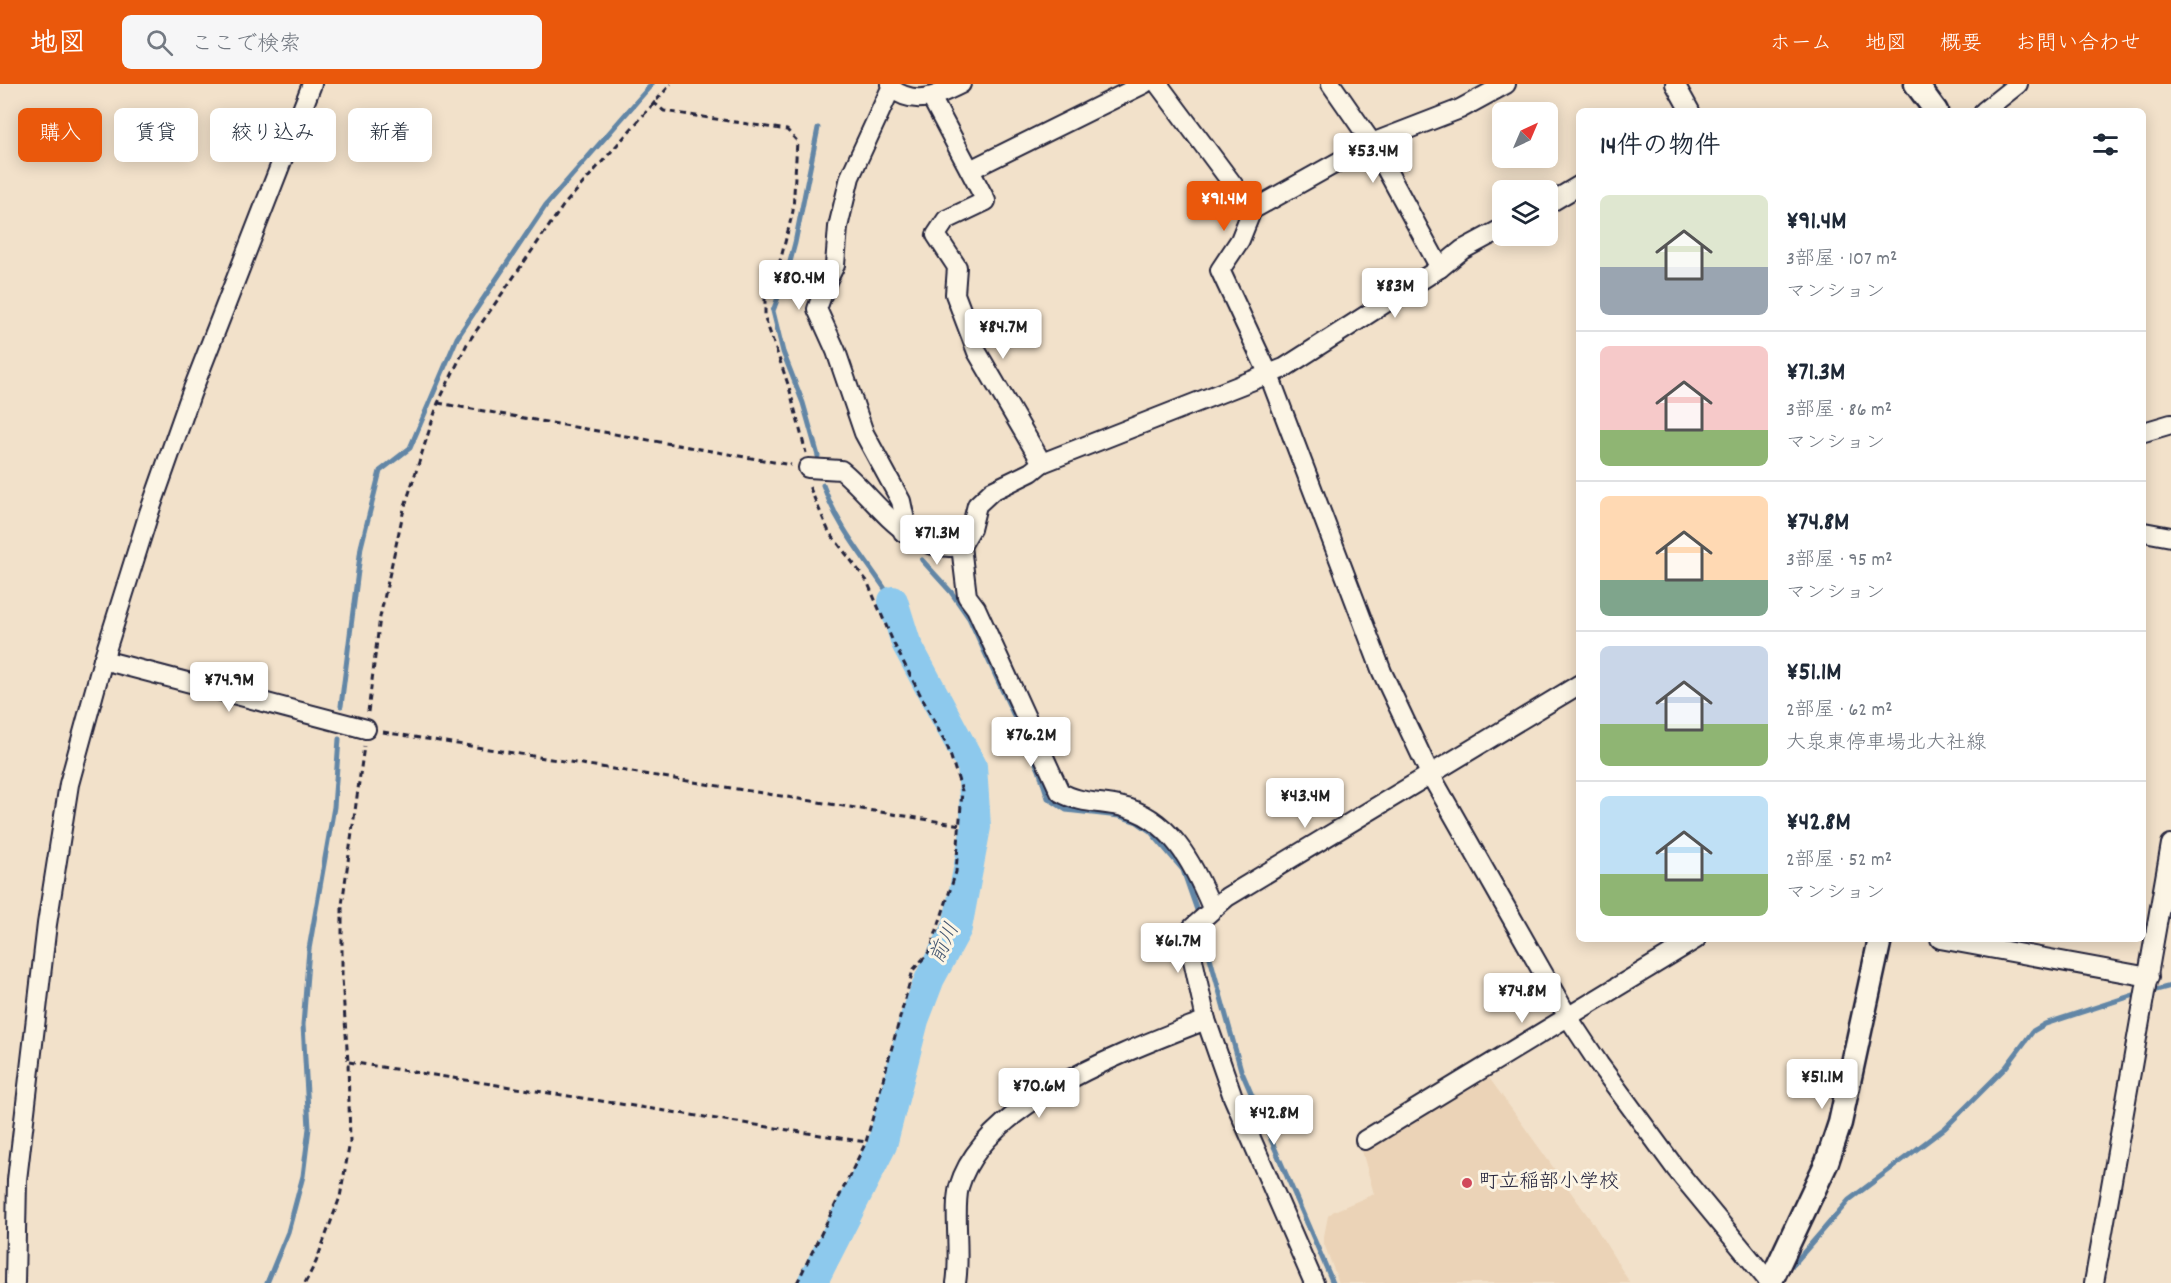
<!DOCTYPE html>
<html lang="ja">
<head>
<meta charset="utf-8">
<style>
  body { margin:0; font-family:Dekko,"Klee One",sans-serif; background:#f6f6f7; color:#1f2937; height:100vh; display:flex; flex-direction:column; font-size:22px; white-space:nowrap }
  * { box-sizing:border-box; margin:0 }
  p { font-size:20px; color:#747a83 }
  .icon { flex:none; width:33px; height:33px; fill:none; stroke:currentColor; stroke-width:2; stroke-linecap:round; stroke-linejoin:round }
  .map { position:relative; flex:1; overflow:hidden }
  .sheet { position:absolute; left:1576px; top:24px; width:570px; height:834px; display:flex; flex-direction:column; background:#fff; border-radius:9px; box-shadow:0 3px 15px #0003 }
  .sheet>* { flex:none }
  .top-card { position:absolute; left:18px; top:24px; width:570px; height:54px; display:flex; gap:12px }
  .needle { width:39px; rotate:44deg }
  .fabs { position:absolute; left:1492px; top:18px; display:grid; gap:12px }
  .fabs a { display:grid; place-items:center; width:66px; height:66px; border-radius:9px; background:#fff; box-shadow:0 3px 15px #0003; font-size:30px }
  .price { position:absolute; translate:-50% -51px; padding:0 14px; border-radius:6px; background:#fff; color:#222; font-size:20px; line-height:39px; filter:drop-shadow(0 2px 3px #0008) }
  .price::after { content:''; position:absolute; left:50%; top:36px; width:18px; height:14px; margin-left:-9px; background:inherit; clip-path:polygon(0 0,100% 0,50% 100%) }
  .price.selected { background:#ea580c; color:#fff }
  ul { padding:0; list-style:none }
  li { display:flex; align-items:center; gap:18px; height:150px; padding:0 24px }
  li+li { border-top:2px solid #e0e1e3 }
  li span { display:grid; place-items:center; flex:none; width:168px; height:120px; border-radius:9px; color:#555 }
  li>.icon { margin-inline-start:auto }
  span .icon { width:72px; height:72px; fill:#fffc; stroke-width:1 }
  li b { font-size:26px }
  h2 { display:flex; justify-content:space-between; align-items:center; height:72px; padding:0 24px; font-size:26px }
  .chip { padding:0 21px; border-radius:9px; background:#fff; box-shadow:0 3px 15px #0003; font-size:21px; line-height:54px }
  .chip.selected { background:#ea580c; color:#fff }
  header { display:flex; align-items:center; gap:36px; box-sizing:border-box; height:84px; padding:0 30px; background:#ea580c; color:#fff }
  header strong { font-size:28px }
  nav { display:flex; gap:33px; margin-inline-start:auto; font-size:21px }
  .search { width:420px; height:54px; background:#f6f6f7; display:flex; align-items:center; gap:15px; box-sizing:border-box; padding:0 21px; border-radius:9px; color:#747a83; font-size:22px }
  .map>svg:first-child { display:block }
  .built { fill:#ebd3b7 }
  .lines { fill:none; stroke-linecap:round; stroke-linejoin:round }
  .stream { stroke:#6286a6; stroke-width:5 }
  .river { stroke:#8dc9ed; stroke-width:30 }
  .minor-casing { stroke:#22223b; stroke-width:22 }
  .major-casing { stroke:#22223b; stroke-width:27 }
  .path { stroke:#22223b; stroke-width:3; stroke-dasharray:6 4.5; stroke-linecap:butt }
  .minor { stroke:#fcf5e5; stroke-width:18 }
  .major { stroke:#fcf5e5; stroke-width:22 }
  .poi-dot { fill:#d1495b; stroke:#fcf5e5; stroke-width:2 }
  .labels { text-anchor:middle; dominant-baseline:central; stroke-width:6; stroke-linejoin:round; paint-order:stroke }
  .poi-label { font-size:20px; fill:#22223b; stroke:#fcf5e5; text-anchor:start }
  .water-label { font-size:21px; font-style:italic; fill:#425470; stroke:#fcf5e5 }
</style>
</head>
<body>
<header>
<strong>地図</strong>
<div class="search"><svg class="icon" aria-label="search" viewBox="0 0 24 24"><circle cx="10" cy="10" r="6"/><path d="M15 15l6 6"/></svg>ここで検索</div>
<nav><a>ホーム</a><a>地図</a><a>概要</a><a>お問い合わせ</a></nav>
</header>
<div class="map">
<svg width="2171" height="1199" viewBox="0 0 2171 1199">
  <rect width="100%" height="100%" fill="#f2e1ca"/>
  <filter id="ink" filterUnits="userSpaceOnUse"><feTurbulence type="fractalNoise" baseFrequency=".0167" numOctaves="2"/><feDisplacementMap in="SourceGraphic" scale="12" xChannelSelector="R" yChannelSelector="G"/><feConvolveMatrix kernelMatrix="1 2 1 2 8 2 1 2 1" color-interpolation-filters="sRGB"/></filter>
  <g filter="url(#ink)">
    <polygon class="built" points="1488,988 1490,995 1593,1139 1630,1199 1339,1199 1323,1157 1328,1132 1334,1127 1374,1110 1362,1067"/>
    <g class="lines">
      <g class="stream">
        <polyline points="818,44 795,159 787,189 773,227 783,268 803,319 818,372"/>
        <path d="M823,401C839,447 867,476 893,517"/>
        <polyline points="922,476 951,508 969,534 1039,686 1048,714 1066,726 1119,732 1137,738 1150,747 1183,786 1199,832"/>
        <polyline points="341,622 361,463 380,387 410,364 457,254 546,121 652,0"/>
        <polyline points="1201,841 1241,986 1333,1199"/>
        <polyline points="2156,906 2171,902"/>
        <polyline points="1793,1181 1849,1116 1945,1044 2006,983 2033,947 2045,940 2134,911"/>
        <polyline points="267,1199 288,1148 303,1092 309,1044 303,941 309,865 334,723 339,655"/>
      </g>
      <polyline class="river" points="812,1199 882,1061 914,936 930,894 957,844 976,743 972,682 906,559 893,517"/>
      <g class="minor-casing">
        <g id="minor">
          <polyline points="890,0 891,4 850,93 838,143 835,181 828,195 817,225 836,267 864,349 901,417 905,436 903,448"/>
          <polyline points="1158,0 1252,126 1240,156 1220,186 1269,291 1382,588 1430,690 1568,933 1599,980 1676,1085 1770,1199"/>
          <polyline points="1331,0 1372,59 1440,184"/>
          <polyline points="1675,0 1690,27"/>
          <path d="M891,4C915,23 937,12 961,0"/>
          <polyline points="932,15 986,117 946,136 936,151 957,183 955,210 977,268 1042,379 1284,284 1440,184 1462,166 1503,144"/>
          <polyline points="1984,27 2018,0"/>
          <polyline points="970,86 1144,0"/>
          <polyline points="1548,120 1580,101"/>
          <polyline points="1252,126 1372,59 1460,25 1506,0"/>
          <polyline points="2144,348 2171,340"/>
          <path d="M808,384L841,386C878,416 906,471 961,462L971,445L977,421L992,407L1031,388L1042,379"/>
          <polyline points="2144,448 2171,453"/>
          <path d="M961,462L967,512L976,524L1060,708C1078,719 1100,718 1119,722C1170,732 1194,781 1212,824"/>
          <polyline points="103,576 366,645"/>
          <polyline points="1940,855 2149,893"/>
          <polyline points="1365,1056 1696,855"/>
          <polyline points="15,1199 17,1096 47,840 69,700 103,576 149,429 191,310 312,0"/>
          <path d="M956,1199C961,1169 953,1127 959,1103C983,1018 1130,966 1206,936"/>
          <polyline points="1314,1199 1233,1013 1206,936 1189,857 1192,844 1227,813 1580,600"/>
          <polyline points="2094,1199 2171,760"/>
        </g>
      </g>
      <g class="major-casing">
        <g id="major">
          <polyline points="1916,0 1936,27"/>
          <polyline points="1770,1199 1827,1078 1840,1039 1880,855"/>
        </g>
      </g>
      <g class="path">
        <polyline points="653,18 664,27 787,46 797,57 793,127 781,174 765,214 765,234 789,303 806,369"/>
        <polyline points="438,319 791,381"/>
        <polyline points="368,628 380,533 404,425 438,319 467,260 563,122 671,0"/>
        <polyline points="383,648 961,741"/>
        <polyline points="349,978 866,1058"/>
        <polyline points="305,1199 316,1178 340,1113 350,1058 348,978 342,894 342,821 364,662"/>
        <polyline points="797,1199 866,1058 913,886 930,867 956,788 962,707 948,664 894,560 867,497 829,448 809,402"/>
      </g>
      <use href="#minor" class="minor"/>
      <use href="#major" class="major"/>
    </g>
  </g>
  <circle class="poi-dot" cx="1467" cy="1099" r="6"/>
  <g class="labels">
    <g class="poi-label">
      <text x="1479" y="1099">町立稲部小学校</text>
    </g>
    <g class="water-label">
      <text transform="translate(946 860) rotate(-65)">前川</text>
    </g>
  </g>
</svg>
<div class="fabs">
<a><svg class="needle" viewBox="-14 -14 28 28"><path d="M0-13l5 13h-10z" fill="#e53935"/><path d="M0 13l5-13h-10z" fill="#747a83"/></svg></a>
<a><svg class="icon" aria-label="layers" viewBox="0 0 24 24"><path d="M12 4l9 5-9 5-9-5zM3 14l9 5 9-5"/></svg></a>
</div>
<b class="price" style="left:1373px;top:100px">¥53.4M</b>
<b class="price selected" style="left:1224px;top:148px">¥91.4M</b>
<b class="price" style="left:799px;top:227px">¥80.4M</b>
<b class="price" style="left:1395px;top:235px">¥83M</b>
<b class="price" style="left:1003px;top:276px">¥84.7M</b>
<b class="price" style="left:937px;top:482px">¥71.3M</b>
<b class="price" style="left:229px;top:629px">¥74.9M</b>
<b class="price" style="left:1031px;top:684px">¥76.2M</b>
<b class="price" style="left:1305px;top:745px">¥43.4M</b>
<b class="price" style="left:1178px;top:890px">¥61.7M</b>
<b class="price" style="left:1522px;top:940px">¥74.8M</b>
<b class="price" style="left:1822px;top:1026px">¥51.1M</b>
<b class="price" style="left:1039px;top:1035px">¥70.6M</b>
<b class="price" style="left:1274px;top:1062px">¥42.8M</b>
<div class="top-card">
<a class="chip selected">購入</a>
<a class="chip">賃貸</a>
<a class="chip">絞り込み</a>
<a class="chip">新着</a>
</div>
<section class="sheet">
<h2>14件の物件<svg class="icon" aria-label="filters" viewBox="0 0 24 24"><path d="M4 7h16M4 17h16"/><circle cx="9" cy="7" r="2"/><circle cx="15" cy="17" r="2"/></svg></h2>
<ul>
<li><span style="background:linear-gradient(#dfe7d0 60%,#9aa5b1 0)"><svg class="icon" aria-label="home" viewBox="0 0 24 24"><path d="M3 11l9-7 9 7M6 9v11h12V9"/></svg></span><div><b>¥91.4M</b><p>3部屋 · 107 m²</p><p>マンション</p></div></li>
<li><span style="background:linear-gradient(#f6c9c9 70%,#8fb573 0)"><svg class="icon" aria-label="home" viewBox="0 0 24 24"><path d="M3 11l9-7 9 7M6 9v11h12V9"/></svg></span><div><b>¥71.3M</b><p>3部屋 · 86 m²</p><p>マンション</p></div></li>
<li><span style="background:linear-gradient(#ffd9b3 70%,#7fa58c 0)"><svg class="icon" aria-label="home" viewBox="0 0 24 24"><path d="M3 11l9-7 9 7M6 9v11h12V9"/></svg></span><div><b>¥74.8M</b><p>3部屋 · 95 m²</p><p>マンション</p></div></li>
<li><span style="background:linear-gradient(#c9d6e8 65%,#8fb573 0)"><svg class="icon" aria-label="home" viewBox="0 0 24 24"><path d="M3 11l9-7 9 7M6 9v11h12V9"/></svg></span><div><b>¥51.1M</b><p>2部屋 · 62 m²</p><p>大泉東停車場北大社線</p></div></li>
<li><span style="background:linear-gradient(#bfe0f5 65%,#8fb573 0)"><svg class="icon" aria-label="home" viewBox="0 0 24 24"><path d="M3 11l9-7 9 7M6 9v11h12V9"/></svg></span><div><b>¥42.8M</b><p>2部屋 · 52 m²</p><p>マンション</p></div></li>
</ul>
</section>
</div>
</body>
</html>
